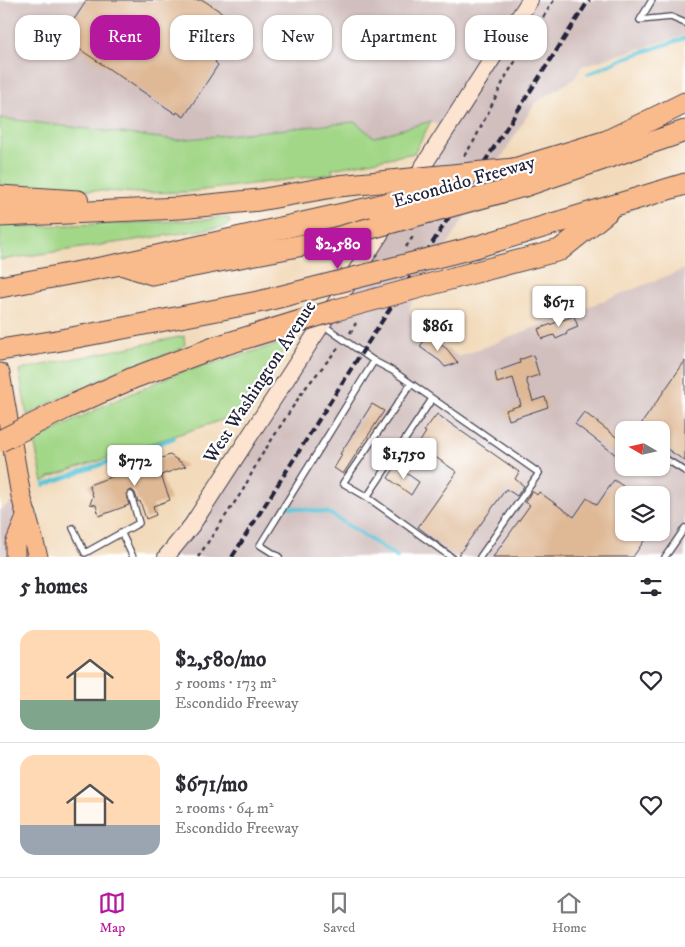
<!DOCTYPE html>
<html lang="en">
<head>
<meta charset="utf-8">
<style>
  body { margin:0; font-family:"IM FELL DW Pica",serif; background:#f7f7f7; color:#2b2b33; height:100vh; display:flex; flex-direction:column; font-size:19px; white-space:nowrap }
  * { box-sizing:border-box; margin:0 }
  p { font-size:16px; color:#7c7c81 }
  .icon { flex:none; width:28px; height:28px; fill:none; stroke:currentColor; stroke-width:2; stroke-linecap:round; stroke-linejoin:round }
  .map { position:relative; height:557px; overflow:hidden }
  .sheet { display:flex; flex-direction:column; background:#fff; flex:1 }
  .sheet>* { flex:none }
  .banner { position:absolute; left:15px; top:15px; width:655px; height:45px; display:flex; gap:10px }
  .needle { width:32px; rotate:279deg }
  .buttons { position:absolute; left:615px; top:421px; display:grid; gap:10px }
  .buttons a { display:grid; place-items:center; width:55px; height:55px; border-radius:10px; background:#fff; box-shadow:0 1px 4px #0004; font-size:25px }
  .price { position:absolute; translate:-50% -42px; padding:0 11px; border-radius:5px; background:#fff; color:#222; font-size:16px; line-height:32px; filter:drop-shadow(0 1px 2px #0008) }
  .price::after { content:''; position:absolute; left:50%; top:30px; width:15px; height:11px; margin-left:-8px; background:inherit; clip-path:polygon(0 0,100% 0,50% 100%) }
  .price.active { background:#b5179e; color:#fff }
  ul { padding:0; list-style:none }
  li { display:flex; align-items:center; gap:15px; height:125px; padding:0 20px }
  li+li { border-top:1px solid #e1e1e2 }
  li span { display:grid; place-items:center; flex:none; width:140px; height:100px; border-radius:15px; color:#555 }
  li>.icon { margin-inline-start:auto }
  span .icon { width:60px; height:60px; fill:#fffc; stroke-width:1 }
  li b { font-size:21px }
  h2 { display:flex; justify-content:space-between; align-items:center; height:60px; padding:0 20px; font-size:21px }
  .tag { padding:0 18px; border-radius:15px; background:#fff; box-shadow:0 1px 4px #0004; font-size:18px; line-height:45px }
  .tag.active { background:#b5179e; color:#fff }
  .dock { display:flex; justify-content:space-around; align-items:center; height:70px; border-top:1px solid #e1e1e2; background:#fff; font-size:14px; color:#7c7c81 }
  .dock a { display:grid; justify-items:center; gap:2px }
  .dock .active { color:#b5179e }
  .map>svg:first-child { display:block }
  .industrial { fill:#d1bfbe; fill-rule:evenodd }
  .green { fill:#a3d788; stroke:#627c62 }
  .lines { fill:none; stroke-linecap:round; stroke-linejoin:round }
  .stream { stroke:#5dc6d9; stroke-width:4 }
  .building { fill:#dfb996 }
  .lane-casing { stroke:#413e4e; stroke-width:8 }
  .secondary-casing { stroke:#413e4e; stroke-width:18 }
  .primary-casing { stroke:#413e4e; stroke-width:21 }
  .highway-casing { stroke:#413e4e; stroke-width:23 }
  .path { stroke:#413e4e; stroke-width:2.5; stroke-dasharray:4 4; stroke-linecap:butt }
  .lane { stroke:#fff; stroke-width:5.5 }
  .secondary { stroke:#fde4d1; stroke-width:16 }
  .primary { stroke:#fabb8c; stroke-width:19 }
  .highway { stroke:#fabb8c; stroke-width:21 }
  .rail { stroke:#22223b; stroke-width:4; stroke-dasharray:8 4; stroke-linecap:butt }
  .highway-bridge-casing { stroke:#413e4e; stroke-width:23; stroke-linecap:butt }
  .highway-bridge { stroke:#fabb8c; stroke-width:21 }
  .labels { text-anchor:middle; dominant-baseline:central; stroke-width:4.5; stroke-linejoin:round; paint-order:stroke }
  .street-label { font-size:19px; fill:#22223b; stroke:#fff }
</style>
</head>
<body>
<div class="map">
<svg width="685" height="557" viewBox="0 0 685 557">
  <rect width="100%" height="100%" fill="#fff"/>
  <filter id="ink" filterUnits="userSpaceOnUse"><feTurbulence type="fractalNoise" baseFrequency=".02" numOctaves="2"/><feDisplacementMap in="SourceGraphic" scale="10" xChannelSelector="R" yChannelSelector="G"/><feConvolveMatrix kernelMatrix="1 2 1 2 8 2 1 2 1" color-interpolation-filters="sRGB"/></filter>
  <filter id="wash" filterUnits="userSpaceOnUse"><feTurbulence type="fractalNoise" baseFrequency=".0096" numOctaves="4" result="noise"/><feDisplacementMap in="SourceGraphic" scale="20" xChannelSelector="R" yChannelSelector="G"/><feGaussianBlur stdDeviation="1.12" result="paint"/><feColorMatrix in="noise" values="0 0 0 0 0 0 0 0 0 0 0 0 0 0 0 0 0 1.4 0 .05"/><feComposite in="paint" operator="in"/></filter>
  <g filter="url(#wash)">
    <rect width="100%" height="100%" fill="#f2daba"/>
    <g class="industrial">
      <path d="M0,0H685V35L582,66L574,79L535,103L410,306V315L414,324L459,357L685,269V557H166L447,130L431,122L374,137L355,122L177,140L0,118ZM624,430H661V468H624ZM624,495H661V532H624Z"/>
      <polygon points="21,496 38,557 0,557 0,510"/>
    </g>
    <g class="green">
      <polygon points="0,118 177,140 355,122 374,137 431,121 414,153 332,169 333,174 187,192 140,193 13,186 18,227 205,220 222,217 229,219 230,223 223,227 0,260"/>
      <polygon points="184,336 185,345 181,349 122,370 76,390 27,415 19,370"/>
      <polygon points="290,341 243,413 50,477 43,482 34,441 103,406 178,373"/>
    </g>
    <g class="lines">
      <g class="stream">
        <polyline points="588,74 625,58 685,38"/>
        <polyline points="44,485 174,438"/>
        <polyline points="289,507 329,513 397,557"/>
      </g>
    </g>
    <g id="blocks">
      <g class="building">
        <polygon points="87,0 203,0 227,16 222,23 235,32 215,62 218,65 184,117 177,112 176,114 66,40 64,31 67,30"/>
        <polygon points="574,316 578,327 566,332 567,334 556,339 554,335 542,339 538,329"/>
        <polygon points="427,335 447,349 458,363 445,367 440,361 420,347"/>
        <polygon points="533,355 539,375 526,379 533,401 545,397 548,407 509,420 506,410 521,405 513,378 497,383 495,372 520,363 519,360"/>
        <polygon points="685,361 685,461 661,445 661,430 637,430"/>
        <polygon points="372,404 384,411 343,474 334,468 342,455 340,454"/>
        <polygon points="584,412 624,443 624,461 575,424"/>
        <polygon points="437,414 519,472 515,479 524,486 517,496 506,489 457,557 418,527 457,472 418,445 426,432 424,431"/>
        <polygon points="170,455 186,466 161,475 170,500 153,506 156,515 146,519 140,501 138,502 135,493 132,490 128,491 126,494 129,505 99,516 96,505 90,504 93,496 89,485"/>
        <polygon points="396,466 419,482 411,495 388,478"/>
        <polygon points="614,480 636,495 624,495 624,532 650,532 633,557 493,557 530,505 525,502 532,491 537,495 539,492 574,517 587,498 597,505"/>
      </g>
    </g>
  </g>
  <g filter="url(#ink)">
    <use href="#blocks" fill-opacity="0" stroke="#413e4e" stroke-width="1"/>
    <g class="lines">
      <g class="lane-casing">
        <g id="lane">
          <polyline points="652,0 640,20 671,17 685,23"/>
          <polyline points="374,361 393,371 539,473 480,557"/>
          <polyline points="432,399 367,497 451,557"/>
          <polyline points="661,456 685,471"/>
          <polyline points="367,497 343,483 411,384"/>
          <polyline points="73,528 85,553 139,523 131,495"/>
          <polyline points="121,532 133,557"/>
          <polyline points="279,557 260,545 374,361 323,325"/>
          <polyline points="665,557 685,528"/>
        </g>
      </g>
      <g class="secondary-casing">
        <g id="secondary">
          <polyline points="411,185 530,0"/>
          <polyline points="166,557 192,525 390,219"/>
        </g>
      </g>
      <g class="primary-casing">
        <g id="primary">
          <polyline points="0,373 21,496 38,557"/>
          <polyline points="15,557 15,544 27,515"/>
        </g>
      </g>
      <g class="highway-casing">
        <g id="highway">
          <polyline points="514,169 607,141 685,103"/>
          <polyline points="524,186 685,131"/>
          <polyline points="0,196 78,201"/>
          <polyline points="0,216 180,208 259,200 338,186"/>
          <polyline points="476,247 685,184"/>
          <polyline points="121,264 152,274 324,241"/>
          <polyline points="457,277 560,250 607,212"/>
          <polyline points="0,287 121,264 374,207"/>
          <polyline points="0,350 56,341 263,301"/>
          <polyline points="66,408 133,378 216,347"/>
        </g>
      </g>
      <g class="path">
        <polyline points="464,156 474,141 506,76 554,0"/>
        <polyline points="406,247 414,235"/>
        <polyline points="350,333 356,323"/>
        <polyline points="198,557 243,490 258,461 303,391 339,347"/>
      </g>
      <use href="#lane" class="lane"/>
      <use href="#secondary" class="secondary"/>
      <use href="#primary" class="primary"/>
      <use href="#highway" class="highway"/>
      <polyline class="rail" points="232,557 344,380 589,0"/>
      <g class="highway-bridge-casing">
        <g id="highway-bridge">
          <polyline points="338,186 514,169"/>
          <polyline points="374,207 456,185"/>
          <polyline points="324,241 524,186"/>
          <polyline points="263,301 476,247"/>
          <polyline points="216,347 336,310 457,277"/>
          <polyline points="0,441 66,408"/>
        </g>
      </g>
      <use href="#highway-bridge" class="highway-bridge"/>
    </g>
  </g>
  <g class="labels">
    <g class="street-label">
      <text transform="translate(464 182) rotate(-16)">Escondido Freeway</text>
      <text transform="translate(260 382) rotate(-57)">West Washington Avenue</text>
    </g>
  </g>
</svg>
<div class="buttons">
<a><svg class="needle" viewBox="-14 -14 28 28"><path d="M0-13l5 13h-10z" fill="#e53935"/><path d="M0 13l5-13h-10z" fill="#7c7c81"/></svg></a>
<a><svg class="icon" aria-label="layers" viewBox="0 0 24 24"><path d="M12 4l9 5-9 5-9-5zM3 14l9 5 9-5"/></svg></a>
</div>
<b class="price active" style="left:338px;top:270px">$2,580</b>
<b class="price" style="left:559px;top:328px">$671</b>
<b class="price" style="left:438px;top:352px">$861</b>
<b class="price" style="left:404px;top:480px">$1,750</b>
<b class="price" style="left:135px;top:487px">$772</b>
<div class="banner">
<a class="tag">Buy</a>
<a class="tag active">Rent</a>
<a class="tag">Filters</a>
<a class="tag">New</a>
<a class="tag">Apartment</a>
<a class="tag">House</a>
</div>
</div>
<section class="sheet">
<h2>5 homes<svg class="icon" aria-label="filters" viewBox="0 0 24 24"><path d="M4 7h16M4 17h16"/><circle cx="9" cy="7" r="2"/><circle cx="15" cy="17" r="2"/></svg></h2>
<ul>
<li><span style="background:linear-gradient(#ffd9b3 70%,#7fa58c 0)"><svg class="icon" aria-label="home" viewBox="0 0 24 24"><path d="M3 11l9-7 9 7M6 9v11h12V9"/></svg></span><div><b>$2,580/mo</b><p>5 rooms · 173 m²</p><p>Escondido Freeway</p></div><svg class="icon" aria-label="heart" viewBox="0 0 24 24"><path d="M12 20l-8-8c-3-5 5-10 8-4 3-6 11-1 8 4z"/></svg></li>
<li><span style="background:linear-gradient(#ffd9b3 70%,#9aa5b1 0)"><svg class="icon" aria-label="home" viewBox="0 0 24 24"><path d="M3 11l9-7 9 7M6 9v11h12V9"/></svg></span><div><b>$671/mo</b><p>2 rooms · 64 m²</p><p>Escondido Freeway</p></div><svg class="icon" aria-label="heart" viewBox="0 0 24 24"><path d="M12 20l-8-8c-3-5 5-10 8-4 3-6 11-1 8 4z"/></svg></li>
</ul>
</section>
<nav class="dock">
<a class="active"><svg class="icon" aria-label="map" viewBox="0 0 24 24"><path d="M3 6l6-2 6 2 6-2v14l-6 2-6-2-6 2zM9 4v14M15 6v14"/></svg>Map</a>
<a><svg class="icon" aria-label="saved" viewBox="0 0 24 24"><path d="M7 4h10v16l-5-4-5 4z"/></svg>Saved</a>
<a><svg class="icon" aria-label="home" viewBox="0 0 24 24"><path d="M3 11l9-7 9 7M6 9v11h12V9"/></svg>Home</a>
</nav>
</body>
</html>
